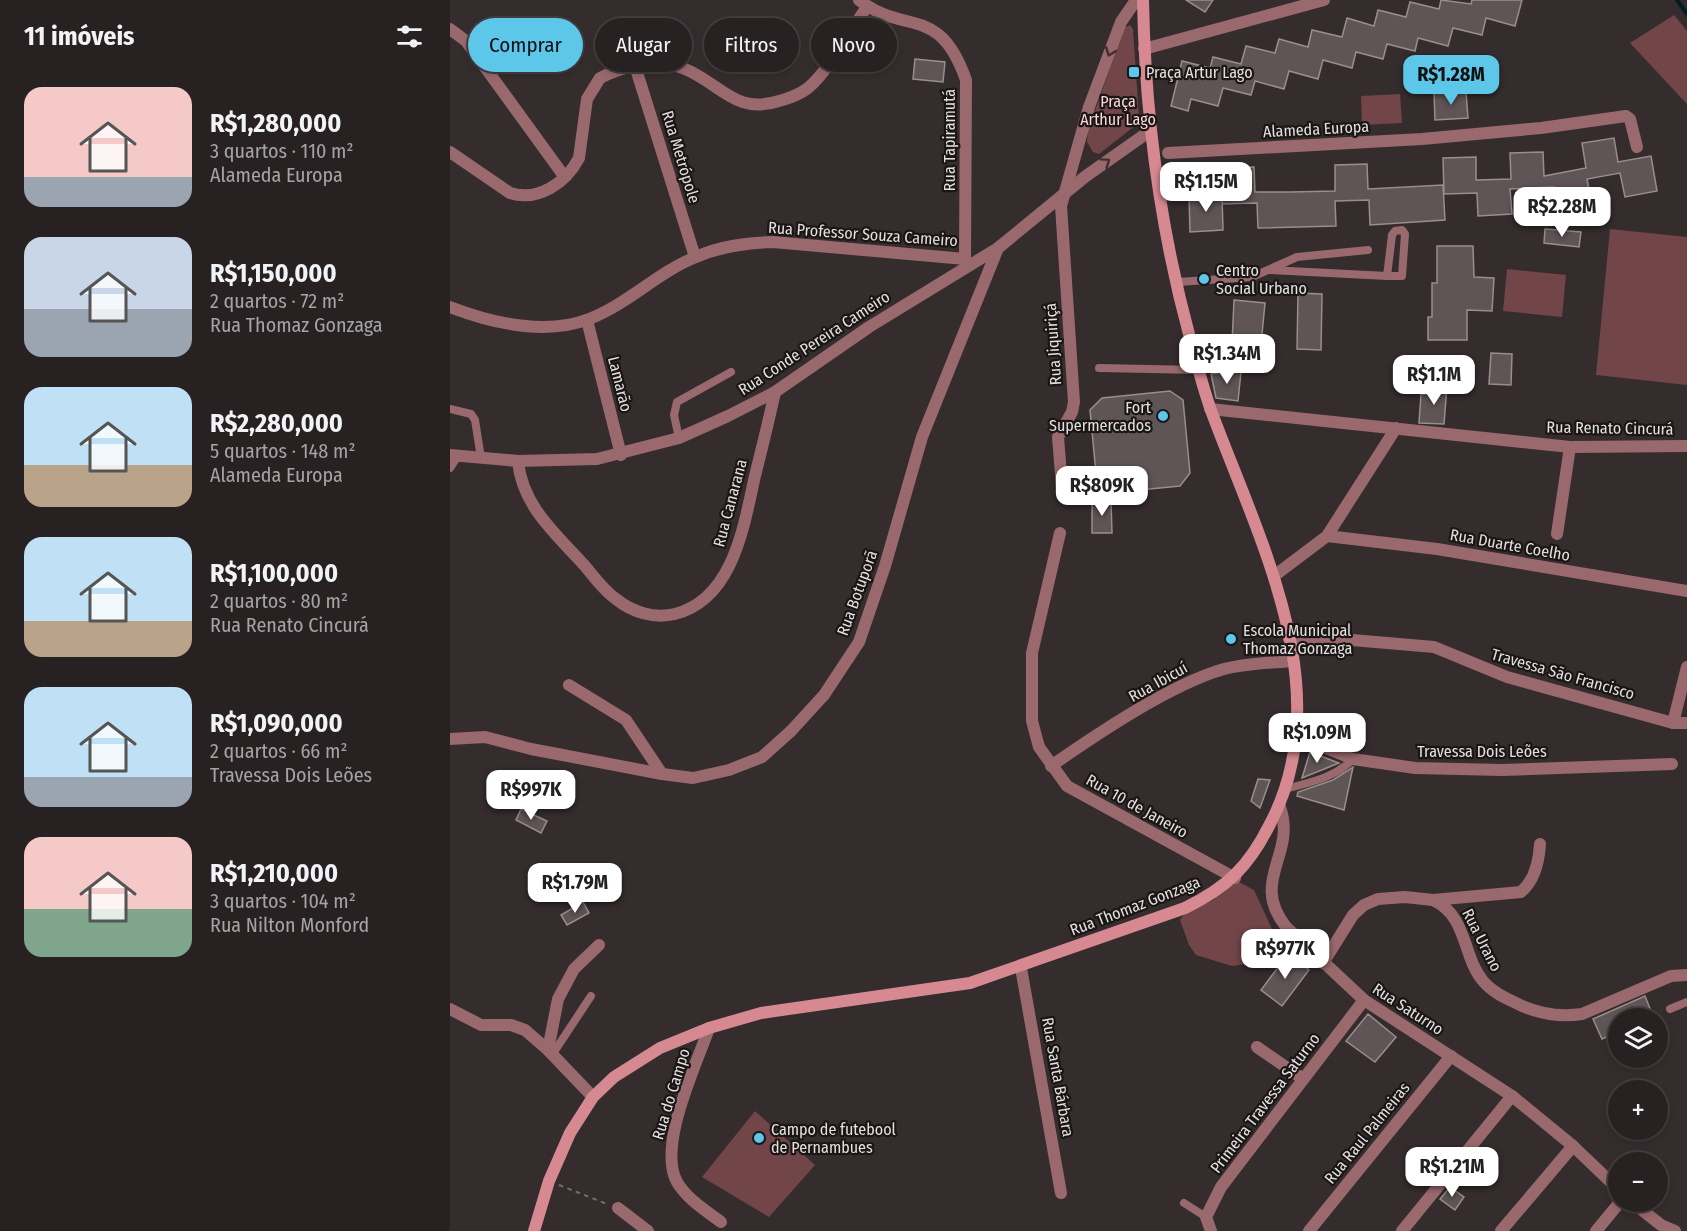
<!DOCTYPE html>
<html lang="pt">
<head>
<meta charset="utf-8">
<style>
  body { margin:0; font-family:"Fira Sans Condensed",sans-serif; background:#342e2f; color:#f1f3f6; height:100vh; display:flex; flex-direction:column; font-size:22px; white-space:nowrap }
  * { box-sizing:border-box; margin:0 }
  p { font-size:20px; color:#a5a3a5 }
  .icon { flex:none; width:33px; height:33px; fill:none; stroke:currentColor; stroke-width:2; stroke-linecap:round; stroke-linejoin:round }
  .map { position:relative; flex:1; overflow:hidden }
  .panel { display:flex; flex-direction:column; background:#282122; width:450px }
  .panel>* { flex:none }
  .hud { position:absolute; left:18px; top:18px; width:570px; height:54px; display:flex; gap:12px }
  .controls { position:absolute; left:1158px; top:1008px; display:grid; gap:12px }
  .controls a { display:grid; place-items:center; width:60px; height:60px; border-radius:50%; background:#282122; box-shadow:0 3px 9px #0003,0 0 0 2px #443e40; font-size:30px }
  .price { position:absolute; translate:-50% -51px; padding:0 14px; border-radius:12px; background:#fff; color:#222; font-size:20px; line-height:39px; filter:drop-shadow(0 2px 3px #0008) }
  .price::after { content:''; position:absolute; left:50%; top:36px; width:18px; height:14px; margin-left:-9px; background:inherit; clip-path:polygon(0 0,100% 0,50% 100%) }
  .price.active { background:#5cc7e8; color:#111 }
  ul { padding:0; list-style:none }
  li { display:flex; align-items:center; gap:18px; height:150px; padding:0 24px }
  li span { display:grid; place-items:center; flex:none; width:168px; height:120px; border-radius:18px; color:#555 }
  li>.icon { margin-inline-start:auto }
  span .icon { width:72px; height:72px; fill:#fffc; stroke-width:1 }
  li b { font-size:26px }
  h2 { display:flex; justify-content:space-between; align-items:center; height:72px; padding:0 24px; font-size:26px }
  .tag { padding:0 21px; border-radius:27px; background:#282122; box-shadow:0 3px 9px #0003,0 0 0 2px #443e40; font-size:21px; line-height:54px }
  .tag.active { background:#5cc7e8; color:#111 }
  main { display:flex; flex:1; min-height:0 }
  .map>svg:first-child { display:block }
  .green { fill:#724549 }
  .lines { fill:none; stroke-linecap:round; stroke-linejoin:round }
  .stream { stroke:#051c23; stroke-width:4 }
  .building { fill:#605556; stroke:#998e8e; stroke-width:1.5 }
  .path { stroke:#756d6e; stroke-width:2; stroke-dasharray:4.5 4.5; stroke-linecap:butt }
  .service { stroke:#9a696d; stroke-width:8 }
  .minor { stroke:#9a696d; stroke-width:12 }
  .secondary { stroke:#d68990; stroke-width:12 }
  .oneway { stroke:#402f30 }
  .poi-dot { fill:#5cc7e8; stroke:#1a1616; stroke-width:2 }
  .labels { text-anchor:middle; dominant-baseline:central; stroke-width:4.5; stroke-linejoin:round; paint-order:stroke }
  .poi-label { font-size:16px; fill:#e5dfdf; stroke:#1a1616; text-anchor:start }
  .park-label { font-size:16px; fill:#fcd5d7; stroke:#1a1616 }
  .street-label { font-size:16px; fill:#e5dfdf; stroke:#1a1616 }
</style>
</head>
<body>
<main>
<section class="panel">
<h2>11 imóveis<svg class="icon" aria-label="filters" viewBox="0 0 24 24"><path d="M4 7h16M4 17h16"/><circle cx="9" cy="7" r="2"/><circle cx="15" cy="17" r="2"/></svg></h2>
<ul>
<li><span style="background:linear-gradient(#f6c9c9 75%,#9aa5b1 0)"><svg class="icon" aria-label="home" viewBox="0 0 24 24"><path d="M3 11l9-7 9 7M6 9v11h12V9"/></svg></span><div><b>R$1,280,000</b><p>3 quartos · 110 m²</p><p>Alameda Europa</p></div></li>
<li><span style="background:linear-gradient(#c9d6e8 60%,#9aa5b1 0)"><svg class="icon" aria-label="home" viewBox="0 0 24 24"><path d="M3 11l9-7 9 7M6 9v11h12V9"/></svg></span><div><b>R$1,150,000</b><p>2 quartos · 72 m²</p><p>Rua Thomaz Gonzaga</p></div></li>
<li><span style="background:linear-gradient(#bfe0f5 65%,#b9a48a 0)"><svg class="icon" aria-label="home" viewBox="0 0 24 24"><path d="M3 11l9-7 9 7M6 9v11h12V9"/></svg></span><div><b>R$2,280,000</b><p>5 quartos · 148 m²</p><p>Alameda Europa</p></div></li>
<li><span style="background:linear-gradient(#bfe0f5 70%,#b9a48a 0)"><svg class="icon" aria-label="home" viewBox="0 0 24 24"><path d="M3 11l9-7 9 7M6 9v11h12V9"/></svg></span><div><b>R$1,100,000</b><p>2 quartos · 80 m²</p><p>Rua Renato Cincurá</p></div></li>
<li><span style="background:linear-gradient(#bfe0f5 75%,#9aa5b1 0)"><svg class="icon" aria-label="home" viewBox="0 0 24 24"><path d="M3 11l9-7 9 7M6 9v11h12V9"/></svg></span><div><b>R$1,090,000</b><p>2 quartos · 66 m²</p><p>Travessa Dois Leões</p></div></li>
<li><span style="background:linear-gradient(#f6c9c9 60%,#7fa58c 0)"><svg class="icon" aria-label="home" viewBox="0 0 24 24"><path d="M3 11l9-7 9 7M6 9v11h12V9"/></svg></span><div><b>R$1,210,000</b><p>3 quartos · 104 m²</p><p>Rua Nilton Monford</p></div></li>
</ul>
</section>
<div class="map">
<svg width="1237" height="1231" viewBox="0 0 1237 1231">
  <rect width="100%" height="100%" fill="#352c2d"/>
  <g class="green">
    <polygon points="1224,15 1237,31 1237,104 1180,43"/>
    <polygon points="680,25 683,29 689,118 686,125 649,154 643,152 637,142 638,130 675,27"/>
    <polygon points="950,94 952,123 912,125 911,96"/>
    <polygon points="1160,229 1237,237 1237,385 1146,375"/>
    <polygon points="1057,269 1116,275 1112,317 1053,311"/>
    <polygon points="787,881 804,890 822,929 820,940 797,964 782,966 746,955 739,945 730,920 735,913 763,900"/>
    <polygon points="305,1111 365,1165 319,1217 252,1177"/>
  </g>
  <g class="lines">
    <polyline class="stream" points="1227,0 1237,14"/>
  </g>
  <g class="building">
    <polygon points="736,0 763,0 755,12"/>
    <polygon points="991,0 1021,4 1022,0 1072,0 1065,26 1036,18 1032,35 1003,28 998,46 968,38 965,51 937,44 933,59 906,52 902,68 873,60 868,79 839,71 834,89 805,81 801,95 773,88 768,106 741,99 738,111 721,106 732,61 760,68 763,57 791,64 796,46 825,53 829,39 858,47 862,30 892,37 897,18 924,26 928,10 956,17 960,2 989,9"/>
    <polygon points="465,59 495,62 493,82 463,79"/>
    <polygon points="1016,92 1018,118 985,120 984,93"/>
    <polygon points="1164,138 1168,162 1201,156 1207,191 1175,197 1170,173 1137,179 1142,204 1109,210 1104,187 1060,189 1062,214 1028,216 1027,193 994,194 993,158 1026,157 1026,180 1061,179 1060,153 1093,152 1094,176 1136,168 1132,143"/>
    <polygon points="917,164 918,189 993,185 995,220 920,225 919,200 885,201 886,226 808,228 807,203 772,204 772,168 804,167 805,192 840,192 885,191 885,165"/>
    <polygon points="772,195 773,230 740,232 739,196"/>
    <polygon points="1095,229 1131,232 1129,247 1094,243"/>
    <polygon points="987,246 1023,246 1024,277 1044,278 1042,311 1017,310 1017,340 978,340 978,317 982,317 982,283 987,283"/>
    <polygon points="848,293 872,294 871,350 847,349"/>
    <polygon points="784,300 815,303 811,345 782,343"/>
    <polygon points="1041,353 1062,354 1061,385 1039,384"/>
    <polygon points="773,372 791,372 788,401 766,398 761,374"/>
    <polygon points="985,384 997,386 994,424 969,423 971,394 985,394"/>
    <polygon points="720,391 733,400 740,473 730,486 659,493 647,484 640,410 652,398"/>
    <polygon points="642,501 661,501 662,533 642,533"/>
    <polygon points="860,752 889,763 852,778"/>
    <polygon points="903,767 894,810 847,796 848,792 883,780"/>
    <polygon points="808,779 820,780 810,808 801,801"/>
    <polygon points="71,809 97,821 91,833 66,820"/>
    <polygon points="133,902 139,913 117,925 111,915"/>
    <polygon points="838,954 859,970 832,1006 811,990"/>
    <polygon points="1195,996 1203,1016 1168,1018 1168,1032 1152,1039 1143,1019"/>
    <polygon points="918,1014 946,1037 925,1062 896,1041"/>
    <polygon points="1000,1187 1014,1197 1005,1210 990,1199"/>
  </g>
  <g class="lines">
    <polyline class="path" points="109,1185 157,1204"/>
    <g class="service">
      <polyline points="820,270 937,276 952,276 955,234 952,230 945,231 942,235 937,276"/>
      <polyline points="728,282 802,277 847,257 918,250"/>
      <polyline points="649,368 749,370"/>
      <polyline points="0,409 21,414 25,420 31,458"/>
      <polyline points="229,438 224,415 227,402 281,372"/>
      <polyline points="0,468 8,456"/>
      <path d="M836,789C860,782 885,778 903,759"/>
      <polyline points="1220,1009 1237,1002"/>
      <polyline points="102,1055 141,996"/>
      <polyline points="734,1203 756,1217"/>
    </g>
    <g class="minor">
      <path d="M409,0C455,36 489,3 516,80L515,259"/>
      <polyline points="0,29 16,41 114,176"/>
      <polyline points="694,49 874,0"/>
      <polyline points="185,66 245,257"/>
      <path d="M0,152L60,193C88,202 116,183 129,158L137,99L150,78C175,65 208,58 235,69C271,84 285,115 329,101C340,98 349,95 358,88C378,72 401,29 417,7"/>
      <polyline points="718,153 972,139 1091,128 1176,116 1180,119 1187,147"/>
      <path d="M0,307C42,323 95,336 139,319C178,304 208,272 246,257C271,246 296,243 323,242L515,259L518,264"/>
      <polyline points="137,320 171,455"/>
      <polyline points="760,409 1120,447 1237,446"/>
      <polyline points="0,455 68,461 147,459 229,438 278,416 325,392 419,327 548,248 636,176 700,131"/>
      <path d="M68,461C72,506 106,534 135,566C144,577 154,591 166,599C182,612 204,619 225,614C284,599 294,524 305,476C312,448 319,420 325,392"/>
      <polyline points="612,487 608,437 622,412 624,402 611,206 639,107 671,22 686,0"/>
      <polyline points="610,533 582,653 582,721 589,747 617,786 785,878"/>
      <polyline points="1107,534 1120,447"/>
      <polyline points="877,536 987,549 1237,591"/>
      <polyline points="824,576 877,536 946,428"/>
      <polyline points="839,639 902,640 984,647 1057,677 1223,723 1237,723"/>
      <polyline points="119,685 176,720 212,774"/>
      <polyline points="1223,723 1237,667"/>
      <polyline points="847,736 903,759 965,768 1052,770 1222,764"/>
      <polyline points="0,739 35,737 81,749 212,774 243,778 279,770 312,757 341,731 374,695 409,642 435,566 472,437 548,248"/>
      <path d="M601,766C647,734 721,684 774,669C797,663 820,663 843,661"/>
      <path d="M830,807C847,855 799,880 836,927L914,1000L1062,1096L1123,1146L1168,1189"/>
      <path d="M983,900C1018,916 1012,956 1033,981C1044,994 1058,999 1072,1006C1091,1014 1112,1017 1132,1014L1221,976L1237,975"/>
      <path d="M873,963L903,915L914,905L928,899L955,897L983,900L1071,892C1084,881 1089,861 1090,844"/>
      <polyline points="571,968 611,1193"/>
      <polyline points="0,1009 31,1025 61,1025 75,1030 98,1050 143,1097"/>
      <path d="M259,1028C246,1066 207,1146 227,1182C237,1199 255,1210 271,1222"/>
      <polyline points="807,1047 853,1079"/>
      <polyline points="98,1050 108,999 124,969 149,945"/>
      <polyline points="1182,1202 1211,1225 1225,1231"/>
      <polyline points="168,1208 198,1231"/>
      <polyline points="761,1231 756,1217 771,1187 914,1000"/>
      <polyline points="859,1231 1001,1056"/>
      <polyline points="952,1231 1062,1096"/>
      <polyline points="1051,1231 1123,1146"/>
      <polyline points="1146,1231 1170,1202"/>
    </g>
    <path class="secondary" d="M84,1231L99,1181L120,1133L143,1097L164,1077L210,1048L259,1028L311,1013L520,983L735,908C778,887 799,866 820,824C890,691 809,540 762,413C753,389 747,363 740,338C710,228 695,114 693,0"/>
  </g>
  <defs><path id="oneway-chevron" d="M-2-3.5L2.5 0L-2 3.5" fill="none" stroke-width="1.6" stroke-linecap="round" stroke-linejoin="round" transform="scale(1.5)"/></defs>
  <g class="oneway">
    <use href="#oneway-chevron" transform="translate(660 52) rotate(111)"/>
    <use href="#oneway-chevron" transform="translate(656 162) rotate(-35)"/>
  </g>
  <g class="poi-dot">
    <rect x="678" y="66" width="12" height="12" rx="3"/>
    <circle cx="754" cy="279" r="6"/>
    <circle cx="713" cy="416" r="6"/>
    <circle cx="781" cy="639" r="6"/>
    <circle cx="309" cy="1138" r="6"/>
  </g>
  <g class="labels">
    <g class="poi-label">
      <text x="696" y="72">Praça Artur Lago</text>
      <text x="766" y="270">Centro<tspan x="766" dy="18">Social Urbano</tspan></text>
      <text x="701" y="407" text-anchor="end">Fort<tspan x="701" dy="18">Supermercados</tspan></text>
      <text x="793" y="630">Escola Municipal<tspan x="793" dy="18">Thomaz Gonzaga</tspan></text>
      <text x="321" y="1129">Campo de futebool<tspan x="321" dy="18">de Pernambues</tspan></text>
    </g>
    <g class="park-label">
      <text x="668" y="101">Praça<tspan x="668" dy="18">Arthur Lago</tspan></text>
    </g>
    <g class="street-label">
      <text transform="translate(866 129) rotate(-3)">Alameda Europa</text>
      <text transform="translate(499 140) rotate(-90)">Rua Tapiramutá</text>
      <text transform="translate(231 157) rotate(73)">Rua Metrópole</text>
      <text transform="translate(413 234) rotate(4)">Rua Professor Souza Cameiro</text>
      <text transform="translate(364 343) rotate(-33)">Rua Conde Pereira Cameiro</text>
      <text transform="translate(603 344) rotate(-94)">Rua Jiquiriçá</text>
      <text transform="translate(170 384) rotate(76)">Lamarão</text>
      <text transform="translate(1160 428) rotate(1)">Rua Renato Cincurá</text>
      <text transform="translate(280 503) rotate(-75)">Rua Canarana</text>
      <text transform="translate(1060 545) rotate(10)">Rua Duarte Coelho</text>
      <text transform="translate(407 593) rotate(-70)">Rua Botuporã</text>
      <text transform="translate(1113 674) rotate(16)">Travessa São Francisco</text>
      <text transform="translate(708 682) rotate(-29)">Rua Ibicuí</text>
      <text x="1032" y="751">Travessa Dois Leões</text>
      <text transform="translate(687 806) rotate(29)">Rua 10 de Janeiro</text>
      <text transform="translate(685 906) rotate(-21)">Rua Thomaz Gonzaga</text>
      <text transform="translate(1032 940) rotate(63)">Rua Urano</text>
      <text transform="translate(958 1009) rotate(33)">Rua Saturno</text>
      <text transform="translate(608 1077) rotate(80)">Rua Santa Bárbara</text>
      <text transform="translate(221 1094) rotate(-73)">Rua do Campo</text>
      <text transform="translate(815 1103) rotate(-53)">Primeira Travessa Saturno</text>
      <text transform="translate(917 1133) rotate(-51)">Rua Raul Palmeiras</text>
    </g>
  </g>
</svg>
<div class="controls">
<a><svg class="icon" aria-label="layers" viewBox="0 0 24 24"><path d="M12 4l9 5-9 5-9-5zM3 14l9 5 9-5"/></svg></a>
<a>+</a>
<a>−</a>
</div>
<b class="price active" style="left:1001px;top:106px">R$1.28M</b>
<b class="price" style="left:756px;top:213px">R$1.15M</b>
<b class="price" style="left:1112px;top:238px">R$2.28M</b>
<b class="price" style="left:777px;top:385px">R$1.34M</b>
<b class="price" style="left:984px;top:406px">R$1.1M</b>
<b class="price" style="left:652px;top:517px">R$809K</b>
<b class="price" style="left:867px;top:764px">R$1.09M</b>
<b class="price" style="left:81px;top:821px">R$997K</b>
<b class="price" style="left:125px;top:914px">R$1.79M</b>
<b class="price" style="left:835px;top:980px">R$977K</b>
<b class="price" style="left:1002px;top:1198px">R$1.21M</b>
<div class="hud">
<a class="tag active">Comprar</a>
<a class="tag">Alugar</a>
<a class="tag">Filtros</a>
<a class="tag">Novo</a>
</div>
</div>
</main>
</body>
</html>
